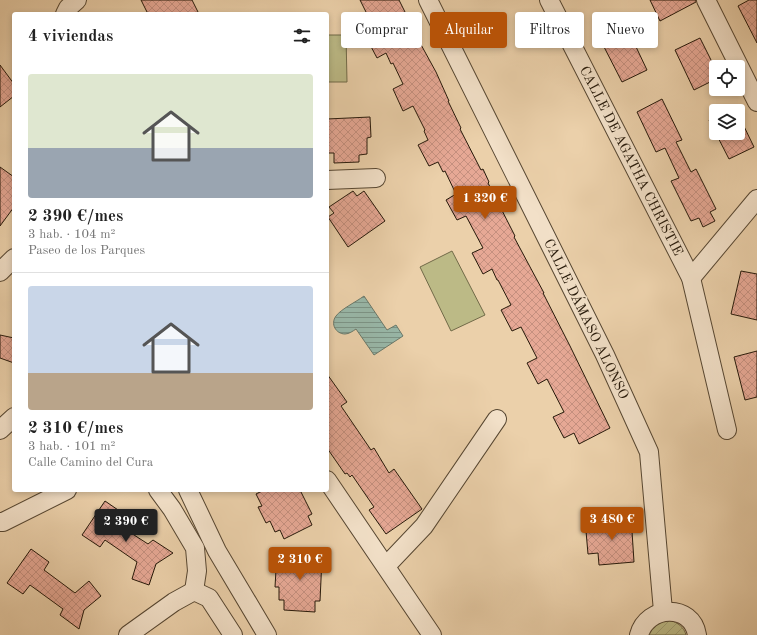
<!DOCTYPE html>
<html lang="es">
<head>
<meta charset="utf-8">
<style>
  body { margin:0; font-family:"Old Standard TT",serif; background:#f2f2f2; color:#222; height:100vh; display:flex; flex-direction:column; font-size:15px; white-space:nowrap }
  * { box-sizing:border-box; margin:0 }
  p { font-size:13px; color:#767676 }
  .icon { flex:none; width:22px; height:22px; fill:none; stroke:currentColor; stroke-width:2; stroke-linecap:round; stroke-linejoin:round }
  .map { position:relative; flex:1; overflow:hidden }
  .drawer { position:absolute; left:12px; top:12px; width:317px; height:480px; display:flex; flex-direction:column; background:#fff; border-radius:4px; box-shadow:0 2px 6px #0003 }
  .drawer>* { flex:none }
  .hud { position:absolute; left:341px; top:12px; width:356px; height:36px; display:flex; gap:8px }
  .controls { position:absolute; left:709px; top:60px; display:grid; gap:8px }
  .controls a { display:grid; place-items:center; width:36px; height:36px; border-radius:4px; background:#fff; box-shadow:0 2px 6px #0003; font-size:20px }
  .price { position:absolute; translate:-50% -34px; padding:0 9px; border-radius:4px; background:#b45309; color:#fff; font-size:13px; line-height:26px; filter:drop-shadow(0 1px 2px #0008) }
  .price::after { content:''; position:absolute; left:50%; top:24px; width:12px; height:9px; margin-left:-6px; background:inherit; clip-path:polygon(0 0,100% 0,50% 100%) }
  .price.current { background:#222; color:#fff }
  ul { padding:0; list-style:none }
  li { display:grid; align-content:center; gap:8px; height:212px; padding:0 16px }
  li+li { border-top:1px solid #e0e0e0 }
  li span { display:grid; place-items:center; height:124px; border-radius:4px; color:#555 }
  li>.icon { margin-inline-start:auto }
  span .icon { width:72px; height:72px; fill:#fffc; stroke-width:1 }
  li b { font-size:17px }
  h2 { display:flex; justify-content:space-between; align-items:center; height:48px; padding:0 16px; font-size:17px }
  .chip { padding:0 14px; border-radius:4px; background:#fff; box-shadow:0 2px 6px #0003; font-size:14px; line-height:36px }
  .chip.current { background:#b45309; color:#fff }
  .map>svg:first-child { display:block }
  .grass { fill:#bcba86; stroke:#716a48 }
  .garden { fill:url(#garden-furrows); stroke:#716a48 }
  .water { fill:url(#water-rules); stroke:#6a7869 }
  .building { fill:url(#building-cross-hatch); stroke:#26190a }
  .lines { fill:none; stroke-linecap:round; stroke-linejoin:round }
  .street-casing { stroke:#574732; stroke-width:20 }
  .street { stroke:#f2e0c8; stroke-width:18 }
  .labels { text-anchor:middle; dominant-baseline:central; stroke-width:3.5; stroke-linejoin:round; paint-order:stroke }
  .street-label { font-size:14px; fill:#26190a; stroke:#f2e0c8 }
</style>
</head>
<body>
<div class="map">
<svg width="757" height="635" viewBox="0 0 757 635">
  <defs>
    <pattern id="garden-furrows" width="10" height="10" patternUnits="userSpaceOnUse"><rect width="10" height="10" fill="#bcba86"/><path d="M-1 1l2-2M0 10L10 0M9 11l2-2" fill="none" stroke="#a19f72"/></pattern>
    <pattern id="water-rules" width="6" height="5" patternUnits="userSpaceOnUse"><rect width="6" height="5" fill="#98b7a8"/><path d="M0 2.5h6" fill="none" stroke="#7c9487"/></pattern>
    <pattern id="building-cross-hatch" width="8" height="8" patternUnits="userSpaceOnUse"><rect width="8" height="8" fill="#e6a895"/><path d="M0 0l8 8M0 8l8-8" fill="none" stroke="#c5907f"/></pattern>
  </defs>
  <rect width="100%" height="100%" fill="#ebd0aa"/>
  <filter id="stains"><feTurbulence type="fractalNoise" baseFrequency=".005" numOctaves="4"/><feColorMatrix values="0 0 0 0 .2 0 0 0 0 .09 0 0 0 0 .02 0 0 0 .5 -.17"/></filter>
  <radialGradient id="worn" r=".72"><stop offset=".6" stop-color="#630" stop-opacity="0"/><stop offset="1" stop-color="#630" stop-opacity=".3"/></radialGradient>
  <g class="grass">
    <polygon points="327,35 346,35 347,82 327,82"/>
    <polygon points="452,251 485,315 451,331 420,267"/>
  </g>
  <path class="garden" d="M670,620C678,623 684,627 686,635H647L657,623Z"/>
  <path class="water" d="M364,296L387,330L396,325L403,336L374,355L356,329C353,331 349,334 345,334C336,334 330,324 336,316C341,309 356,302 364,296Z"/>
  <g class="building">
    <polygon points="141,0 192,0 199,14 148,14"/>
    <polygon points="360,0 399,0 409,20 408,21 436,72 449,101 448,101 461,128 460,129 481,170 483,169 489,182 488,183 515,236 514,237 544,293 543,293 570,346 610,428 579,444 574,433 564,438 553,417 564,412 547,379 538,384 527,363 537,358 521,327 512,331 501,310 511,305 498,280 497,280 492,269 483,274 472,253 483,248 466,216 457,220 446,200 456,194 445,171 443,172 438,162 429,166 418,145 428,140 424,131 425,130 413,106 403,111 393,89 403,84 393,63 391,64 386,53 377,58 366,37 376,32"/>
    <polygon points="650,0 696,0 696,2 660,21"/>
    <polygon points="749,0 757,0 757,43 738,6"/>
    <polygon points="628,30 647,70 622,82 602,43"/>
    <polygon points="700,38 716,70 716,79 694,90 675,50"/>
    <polygon points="0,65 14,84 14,96 0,107"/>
    <polygon points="662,99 682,140 676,142 691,172 696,169 716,209 710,212 715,221 703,227 699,218 691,221 671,181 679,178 665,148 656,152 637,112"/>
    <polygon points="738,114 754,147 729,159 709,120 716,116 716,133 738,133"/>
    <polygon points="370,117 371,137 367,138 367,154 359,155 359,162 334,163 334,153 327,153 327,119"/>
    <polygon points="0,167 14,177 14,207 0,226"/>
    <polygon points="353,191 357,196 364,191 385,221 348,247 328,217 334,213 329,207"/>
    <polygon points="741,271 757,274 757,320 731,314"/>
    <polygon points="0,335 14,338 14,363 0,358"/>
    <polygon points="757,351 757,397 745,400 734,357"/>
    <polygon points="327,374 347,402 341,406 371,450 374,448 389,473 394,469 422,509 386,534 369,510 374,507 352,475 350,477 347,473 345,474 327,448"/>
    <polygon points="264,490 300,490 312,514 308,516 312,525 284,539 280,530 275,532 270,521 266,523 258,507 262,506 256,494"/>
    <polygon points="105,501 121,512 114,522 148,544 153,540 173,553 156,564 149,585 132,579 137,562 105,540 100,547 82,535"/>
    <polygon points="631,516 634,562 599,565 598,553 588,554 586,531 597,530 596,519"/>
    <polygon points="289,548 314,550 313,558 322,558 320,601 315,601 315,612 284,610 284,600 279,600 279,587 275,587 276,570 280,570 280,557 294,558"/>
    <polygon points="31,549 49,562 44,570 75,593 89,581 101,596 84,610 79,629 60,615 63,609 30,585 23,594 7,583"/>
  </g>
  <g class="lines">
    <g class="street-casing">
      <g id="street">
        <polyline points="428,0 605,355 649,452 663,611"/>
        <polyline points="549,0 691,278 727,430"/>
        <polyline points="706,0 757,102"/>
        <polyline points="65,14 68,8 77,0"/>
        <polyline points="327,180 376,178"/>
        <polyline points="0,272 14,258"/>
        <polyline points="691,278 757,199"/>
        <polyline points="0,430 14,417"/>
        <polyline points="327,480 432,635"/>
        <polyline points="158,490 172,509 195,548 197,571 194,591"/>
        <polyline points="188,490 217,551 267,635"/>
        <polyline points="0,522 3,522 67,490"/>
        <polyline points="386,566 424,526 497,419"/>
        <polyline points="128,635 174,602 194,591 209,598 233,635"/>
        <path d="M639,635C647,605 692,603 697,635"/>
      </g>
    </g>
    <use href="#street" class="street"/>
  </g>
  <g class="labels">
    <g class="street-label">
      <text transform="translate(631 161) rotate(63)">CALLE DE AGATHA CHRISTIE</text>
      <text transform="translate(586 319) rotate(64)">CALLE DÁMASO ALONSO</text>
    </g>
  </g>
  <rect width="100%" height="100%" filter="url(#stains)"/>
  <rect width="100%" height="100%" fill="url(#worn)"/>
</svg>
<div class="controls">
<a><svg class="icon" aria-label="locate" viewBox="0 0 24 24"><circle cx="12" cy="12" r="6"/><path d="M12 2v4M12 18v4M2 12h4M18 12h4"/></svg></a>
<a><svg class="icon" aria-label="layers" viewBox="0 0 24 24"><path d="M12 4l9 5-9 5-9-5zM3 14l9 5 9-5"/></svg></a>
</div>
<b class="price" style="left:485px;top:220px">1 320 €</b>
<b class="price" style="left:612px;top:541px">3 480 €</b>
<b class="price current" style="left:126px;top:543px">2 390 €</b>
<b class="price" style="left:300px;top:581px">2 310 €</b>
<div class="hud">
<a class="chip">Comprar</a>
<a class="chip current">Alquilar</a>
<a class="chip">Filtros</a>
<a class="chip">Nuevo</a>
</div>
<section class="drawer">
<h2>4 viviendas<svg class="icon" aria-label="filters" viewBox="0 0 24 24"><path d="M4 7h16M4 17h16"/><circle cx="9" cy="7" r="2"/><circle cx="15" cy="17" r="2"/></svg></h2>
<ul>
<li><span style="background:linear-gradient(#dfe7d0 60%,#9aa5b1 0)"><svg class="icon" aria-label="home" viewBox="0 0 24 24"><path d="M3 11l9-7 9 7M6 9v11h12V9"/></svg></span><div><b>2 390 €/mes</b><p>3 hab. · 104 m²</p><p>Paseo de los Parques</p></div></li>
<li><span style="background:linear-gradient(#c9d6e8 70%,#b9a48a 0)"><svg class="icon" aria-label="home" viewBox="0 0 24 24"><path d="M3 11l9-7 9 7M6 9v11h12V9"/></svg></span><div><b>2 310 €/mes</b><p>3 hab. · 101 m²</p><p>Calle Camino del Cura</p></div></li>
</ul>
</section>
</div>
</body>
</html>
